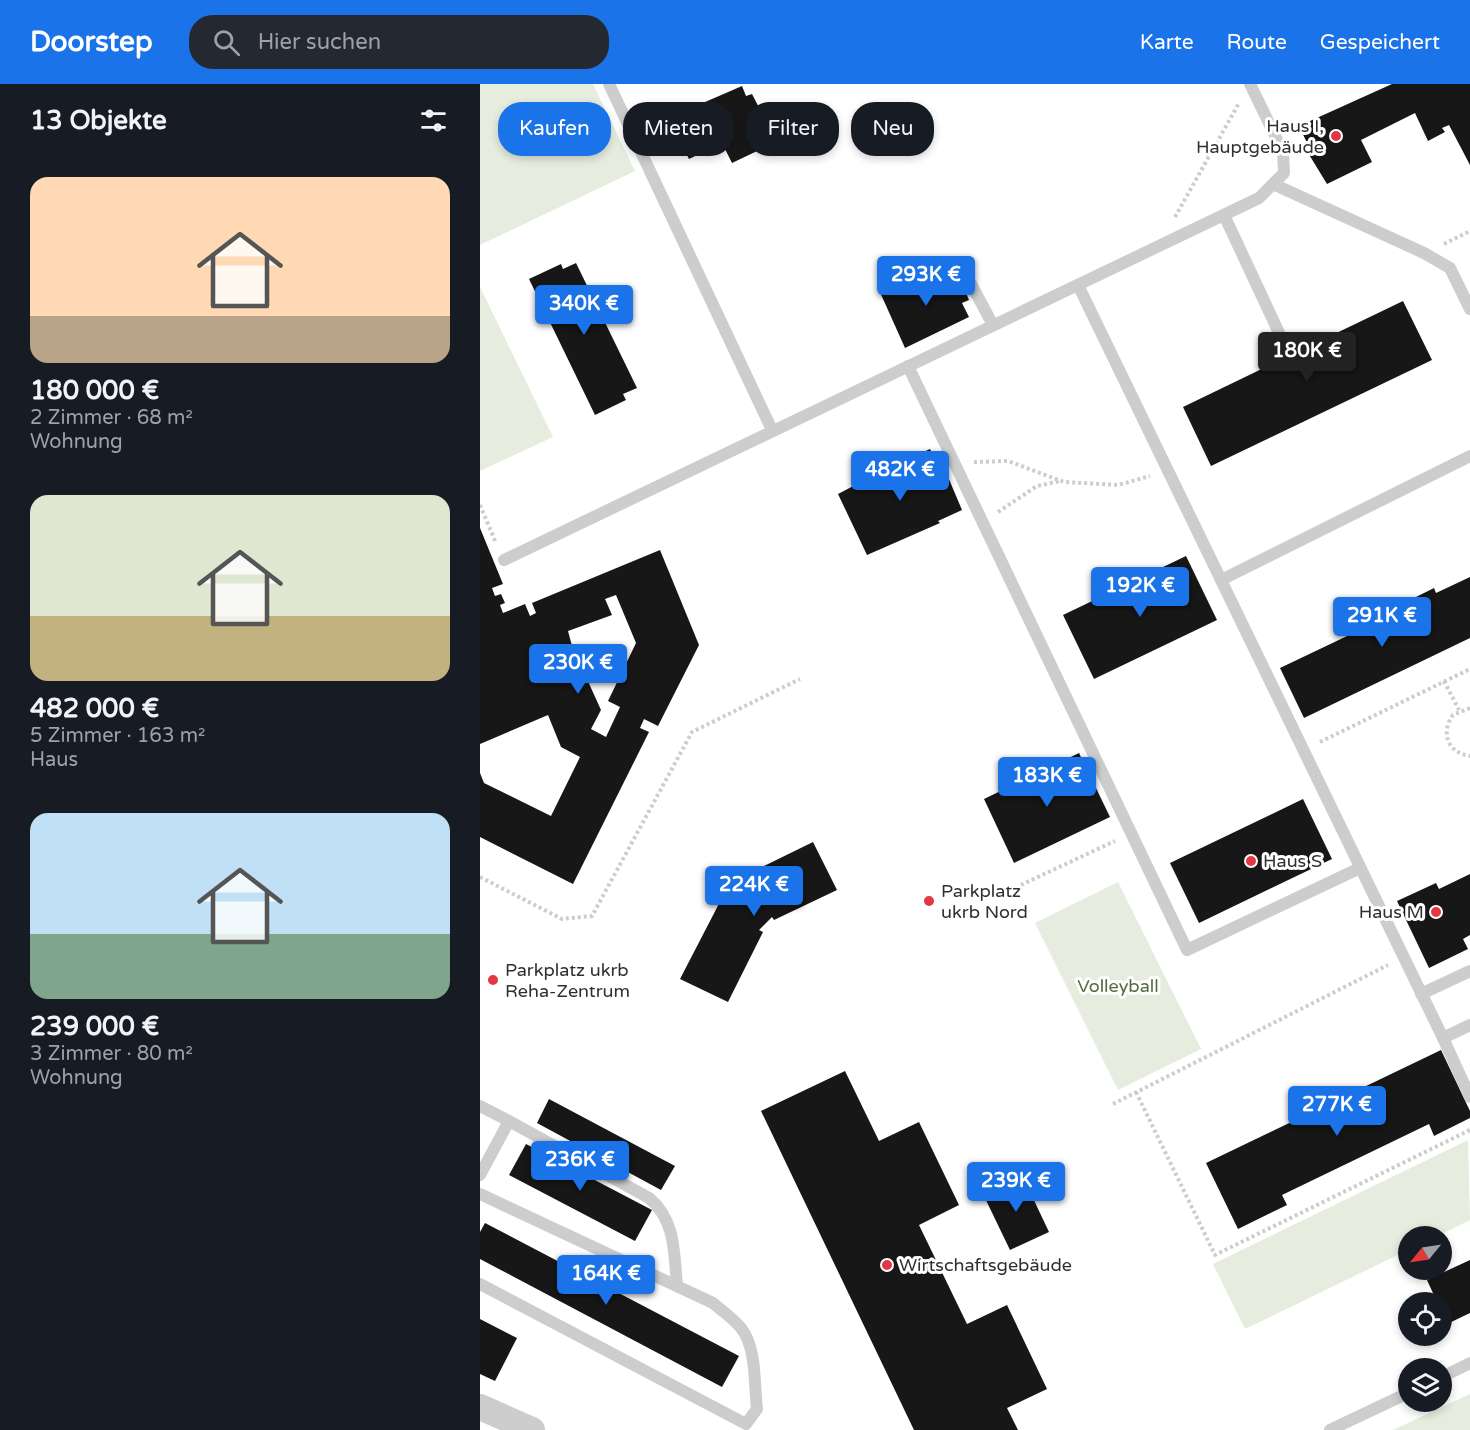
<!DOCTYPE html>
<html lang="de">
<head>
<meta charset="utf-8">
<style>
  body { margin:0; font-family:"Varela Round",sans-serif; background:#242831; color:#f1f3f6; height:100vh; display:flex; flex-direction:column; font-size:22px; white-space:nowrap }
  * { box-sizing:border-box; margin:0 }
  p { font-size:20px; color:#9ea1a6 }
  .icon { flex:none; width:33px; height:33px; fill:none; stroke:currentColor; stroke-width:2; stroke-linecap:round; stroke-linejoin:round }
  .map { position:relative; flex:1; overflow:hidden }
  .sheet { display:flex; flex-direction:column; background:#171b24; width:480px }
  .sheet>* { flex:none }
  .hud { position:absolute; left:18px; top:18px; width:570px; height:54px; display:flex; gap:12px }
  .needle { width:39px; rotate:240deg }
  .fabs { position:absolute; left:918px; top:1142px; display:grid; gap:12px }
  .fabs a { display:grid; place-items:center; width:54px; height:54px; border-radius:50%; background:#171b24; box-shadow:0 3px 9px #0003; font-size:30px }
  .price { position:absolute; translate:-50% -51px; padding:0 14px; border-radius:6px; background:#1a73e8; color:#fff; font-size:20px; line-height:39px; filter:drop-shadow(0 2px 3px #0008) }
  .price::after { content:''; position:absolute; left:50%; top:36px; width:18px; height:14px; margin-left:-9px; background:inherit; clip-path:polygon(0 0,100% 0,50% 100%) }
  .price.active { background:#222; color:#fff }
  ul { padding:0; list-style:none }
  li { display:grid; align-content:center; gap:12px; height:318px; padding:0 30px }
  li span { display:grid; place-items:center; height:186px; border-radius:18px; color:#555 }
  li>.icon { margin-inline-start:auto }
  span .icon { width:108px; height:108px; fill:#fffc; stroke-width:1 }
  li b { font-size:26px }
  h2 { display:flex; justify-content:space-between; align-items:center; height:72px; padding:0 30px; font-size:26px }
  .tag { padding:0 21px; border-radius:24px; background:#171b24; box-shadow:0 3px 9px #0003; font-size:21px; line-height:54px }
  .tag.active { background:#1a73e8; color:#fff }
  header { display:flex; align-items:center; gap:36px; box-sizing:border-box; height:84px; padding:0 30px; background:#1a73e8; color:#fff }
  header strong { font-size:28px }
  nav { display:flex; gap:33px; margin-inline-start:auto; font-size:21px }
  .search { width:420px; height:54px; background:#242831; display:flex; align-items:center; gap:15px; box-sizing:border-box; padding:0 21px; border-radius:24px; color:#9ea1a6; font-size:22px }
  main { display:flex; flex:1; min-height:0 }
  .map>svg:first-child { display:block }
  .green { fill:#e6eddf }
  .building { fill:#171717; fill-rule:evenodd }
  .lines { fill:none; stroke-linecap:round; stroke-linejoin:round }
  .path { stroke:#cdcdcd; stroke-width:4; stroke-dasharray:3 3; stroke-linecap:butt }
  .lane { stroke:#cdcdcd; stroke-width:12 }
  .street { stroke:#cdcdcd; stroke-width:26 }
  .poi-dot { fill:#e23745; stroke:#fff; stroke-width:2 }
  .labels { text-anchor:middle; dominant-baseline:central; stroke-width:6; stroke-linejoin:round; paint-order:stroke }
  .poi-label { font-size:18px; fill:#303030; stroke:#fff; text-anchor:start }
  .park-label { font-size:18px; fill:#536b3e; stroke:#fff }
</style>
</head>
<body>
<header>
<strong>Doorstep</strong>
<div class="search"><svg class="icon" aria-label="search" viewBox="0 0 24 24"><circle cx="10" cy="10" r="6"/><path d="M15 15l6 6"/></svg>Hier suchen</div>
<nav><a>Karte</a><a>Route</a><a>Gespeichert</a></nav>
</header>
<main>
<section class="sheet">
<h2>13 Objekte<svg class="icon" aria-label="filters" viewBox="0 0 24 24"><path d="M4 7h16M4 17h16"/><circle cx="9" cy="7" r="2"/><circle cx="15" cy="17" r="2"/></svg></h2>
<ul>
<li><span style="background:linear-gradient(#ffd9b3 75%,#b9a48a 0)"><svg class="icon" aria-label="home" viewBox="0 0 24 24"><path d="M3 11l9-7 9 7M6 9v11h12V9"/></svg></span><div><b>180 000 €</b><p>2 Zimmer · 68 m²</p><p>Wohnung</p></div></li>
<li><span style="background:linear-gradient(#dfe7d0 65%,#c2b280 0)"><svg class="icon" aria-label="home" viewBox="0 0 24 24"><path d="M3 11l9-7 9 7M6 9v11h12V9"/></svg></span><div><b>482 000 €</b><p>5 Zimmer · 163 m²</p><p>Haus</p></div></li>
<li><span style="background:linear-gradient(#bfe0f5 65%,#7fa58c 0)"><svg class="icon" aria-label="home" viewBox="0 0 24 24"><path d="M3 11l9-7 9 7M6 9v11h12V9"/></svg></span><div><b>239 000 €</b><p>3 Zimmer · 80 m²</p><p>Wohnung</p></div></li>
</ul>
</section>
<div class="map">
<svg width="990" height="1346" viewBox="0 0 990 1346">
  <rect width="100%" height="100%" fill="#fff"/>
  <g class="green">
    <polygon points="0,0 113,0 155,87 0,161"/>
    <polygon points="0,203 73,353 0,387"/>
    <polygon points="638,798 721,965 638,1006 555,839"/>
    <polygon points="988,1056 990,1136 958,1152 928,1152 928,1166 765,1245 733,1180"/>
    <polygon points="990,1310 990,1346 913,1346"/>
  </g>
  <g class="building">
    <polygon points="912,0 990,0 990,81 969,41 962,44 965,48 948,57 935,29 881,56 892,78 847,100 825,64 829,63 819,42"/>
    <polygon points="262,2 266,12 272,10 290,45 284,47 290,61 252,79 242,59 209,75 190,37 203,31 202,28"/>
    <polygon points="96,179 157,304 143,310 146,316 115,331 49,195 81,180 83,185"/>
    <polygon points="464,183 476,205 483,202 489,216 482,219 489,233 425,264 399,206 406,203 409,209"/>
    <polygon points="923,217 952,276 731,382 703,323"/>
    <polygon points="450,365 456,376 460,374 482,426 458,437 460,439 387,471 358,410 379,399 379,397"/>
    <path d="M0,444L23,500L12,504L15,512L21,510L25,519L20,521L23,529L45,520L50,532L56,529L52,519L180,466L219,561L178,642L164,635L160,644L169,648L93,800L0,753V689L4,699L71,732L100,673L81,663L68,631L0,660ZM136,511L156,559L128,617L140,623L126,653L111,645L121,626L92,562L88,547L132,531L125,515Z"/>
    <polygon points="706,472 737,536 614,595 583,531"/>
    <polygon points="990,493 990,554 824,634 800,584 907,533 904,529 954,504 956,509"/>
    <polygon points="599,669 630,733 534,779 504,715"/>
    <polygon points="823,715 852,775 719,839 690,779"/>
    <polygon points="333,758 357,806 294,836 292,833 279,846 283,848 248,918 200,895 244,810 272,788"/>
    <polygon points="990,790 990,851 983,855 988,865 949,884 917,817 956,799 959,805"/>
    <polygon points="961,966 990,1027 990,1034 954,1052 949,1040 802,1111 807,1121 758,1145 726,1079"/>
    <polygon points="365,987 399,1057 439,1038 479,1121 439,1141 487,1240 527,1221 567,1305 527,1324 538,1346 434,1346 281,1027"/>
    <polygon points="69,1015 195,1082 181,1106 57,1039"/>
    <polygon points="46,1060 172,1126 155,1157 29,1091"/>
    <polygon points="542,1091 569,1148 530,1166 503,1110"/>
    <polygon points="5,1139 259,1272 242,1303 0,1175 0,1148"/>
    <polygon points="990,1176 990,1229 967,1240 962,1228 962,1218 957,1218 947,1196"/>
    <polygon points="0,1235 37,1254 15,1297 0,1290"/>
  </g>
  <g class="lines">
    <g class="path">
      <polyline points="695,133 759,19"/>
      <polyline points="964,160 990,147"/>
      <polyline points="494,378 528,377 584,398 638,401 670,392"/>
      <polyline points="0,421 16,459"/>
      <polyline points="518,428 557,402 580,397"/>
      <polyline points="964,597 979,626"/>
      <path d="M990,624L973,631C960,649 968,669 990,672"/>
      <polyline points="840,658 990,585"/>
      <polyline points="0,793 82,835 112,832 212,648 320,595"/>
      <polyline points="530,806 635,757"/>
      <polyline points="656,1008 735,1171 990,1046"/>
      <polyline points="633,1020 908,881"/>
    </g>
    <g class="lane">
      <polyline points="129,0 292,346"/>
      <polyline points="793,100 944,169 970,184 990,225"/>
      <polyline points="744,131 801,253"/>
      <polyline points="490,198 513,241"/>
      <polyline points="598,201 963,954"/>
      <polyline points="428,282 707,866 880,784"/>
      <polyline points="24,476 779,114 804,89 803,68 770,0"/>
      <polyline points="741,496 990,372"/>
      <polyline points="941,910 990,887"/>
      <polyline points="990,941 963,954 990,1013"/>
      <polyline points="0,1022 29,1037 0,1091"/>
      <path d="M29,1037L169,1114C196,1136 194,1170 197,1202"/>
      <path d="M0,1110L233,1219C242,1227 253,1234 261,1244C277,1264 274,1301 277,1325L266,1340L0,1200"/>
      <polyline points="962,1293 990,1279"/>
      <polyline points="850,1346 928,1309"/>
    </g>
    <polyline class="street" points="0,1323 52,1346"/>
  </g>
  <g class="poi-dot">
    <circle cx="856" cy="52" r="6"/>
    <circle cx="771" cy="777" r="6"/>
    <circle cx="449" cy="817" r="6"/>
    <circle cx="956" cy="828" r="6"/>
    <circle cx="13" cy="896" r="6"/>
    <circle cx="407" cy="1181" r="6"/>
  </g>
  <g class="labels">
    <g class="poi-label">
      <text x="844" y="42" text-anchor="end">Haus I,<tspan x="844" dy="21">Hauptgebäude</tspan></text>
      <text x="783" y="777">Haus S</text>
      <text x="461" y="807">Parkplatz<tspan x="461" dy="21">ukrb Nord</tspan></text>
      <text x="944" y="828" text-anchor="end">Haus M</text>
      <text x="25" y="886">Parkplatz ukrb<tspan x="25" dy="21">Reha-Zentrum</tspan></text>
      <text x="419" y="1181">Wirtschaftsgebäude</text>
    </g>
    <g class="park-label">
      <text x="638" y="902">Volleyball</text>
    </g>
  </g>
</svg>
<div class="fabs">
<a><svg class="needle" viewBox="-14 -14 28 28"><path d="M0-13l5 13h-10z" fill="#e53935"/><path d="M0 13l5-13h-10z" fill="#9ea1a6"/></svg></a>
<a><svg class="icon" aria-label="locate" viewBox="0 0 24 24"><circle cx="12" cy="12" r="6"/><path d="M12 2v4M12 18v4M2 12h4M18 12h4"/></svg></a>
<a><svg class="icon" aria-label="layers" viewBox="0 0 24 24"><path d="M12 4l9 5-9 5-9-5zM3 14l9 5 9-5"/></svg></a>
</div>
<b class="price" style="left:446px;top:223px">293K €</b>
<b class="price" style="left:104px;top:252px">340K €</b>
<b class="price active" style="left:827px;top:299px">180K €</b>
<b class="price" style="left:420px;top:418px">482K €</b>
<b class="price" style="left:660px;top:534px">192K €</b>
<b class="price" style="left:902px;top:564px">291K €</b>
<b class="price" style="left:98px;top:611px">230K €</b>
<b class="price" style="left:567px;top:724px">183K €</b>
<b class="price" style="left:274px;top:833px">224K €</b>
<b class="price" style="left:857px;top:1053px">277K €</b>
<b class="price" style="left:100px;top:1108px">236K €</b>
<b class="price" style="left:536px;top:1129px">239K €</b>
<b class="price" style="left:126px;top:1222px">164K €</b>
<div class="hud">
<a class="tag active">Kaufen</a>
<a class="tag">Mieten</a>
<a class="tag">Filter</a>
<a class="tag">Neu</a>
</div>
</div>
</main>
</body>
</html>
